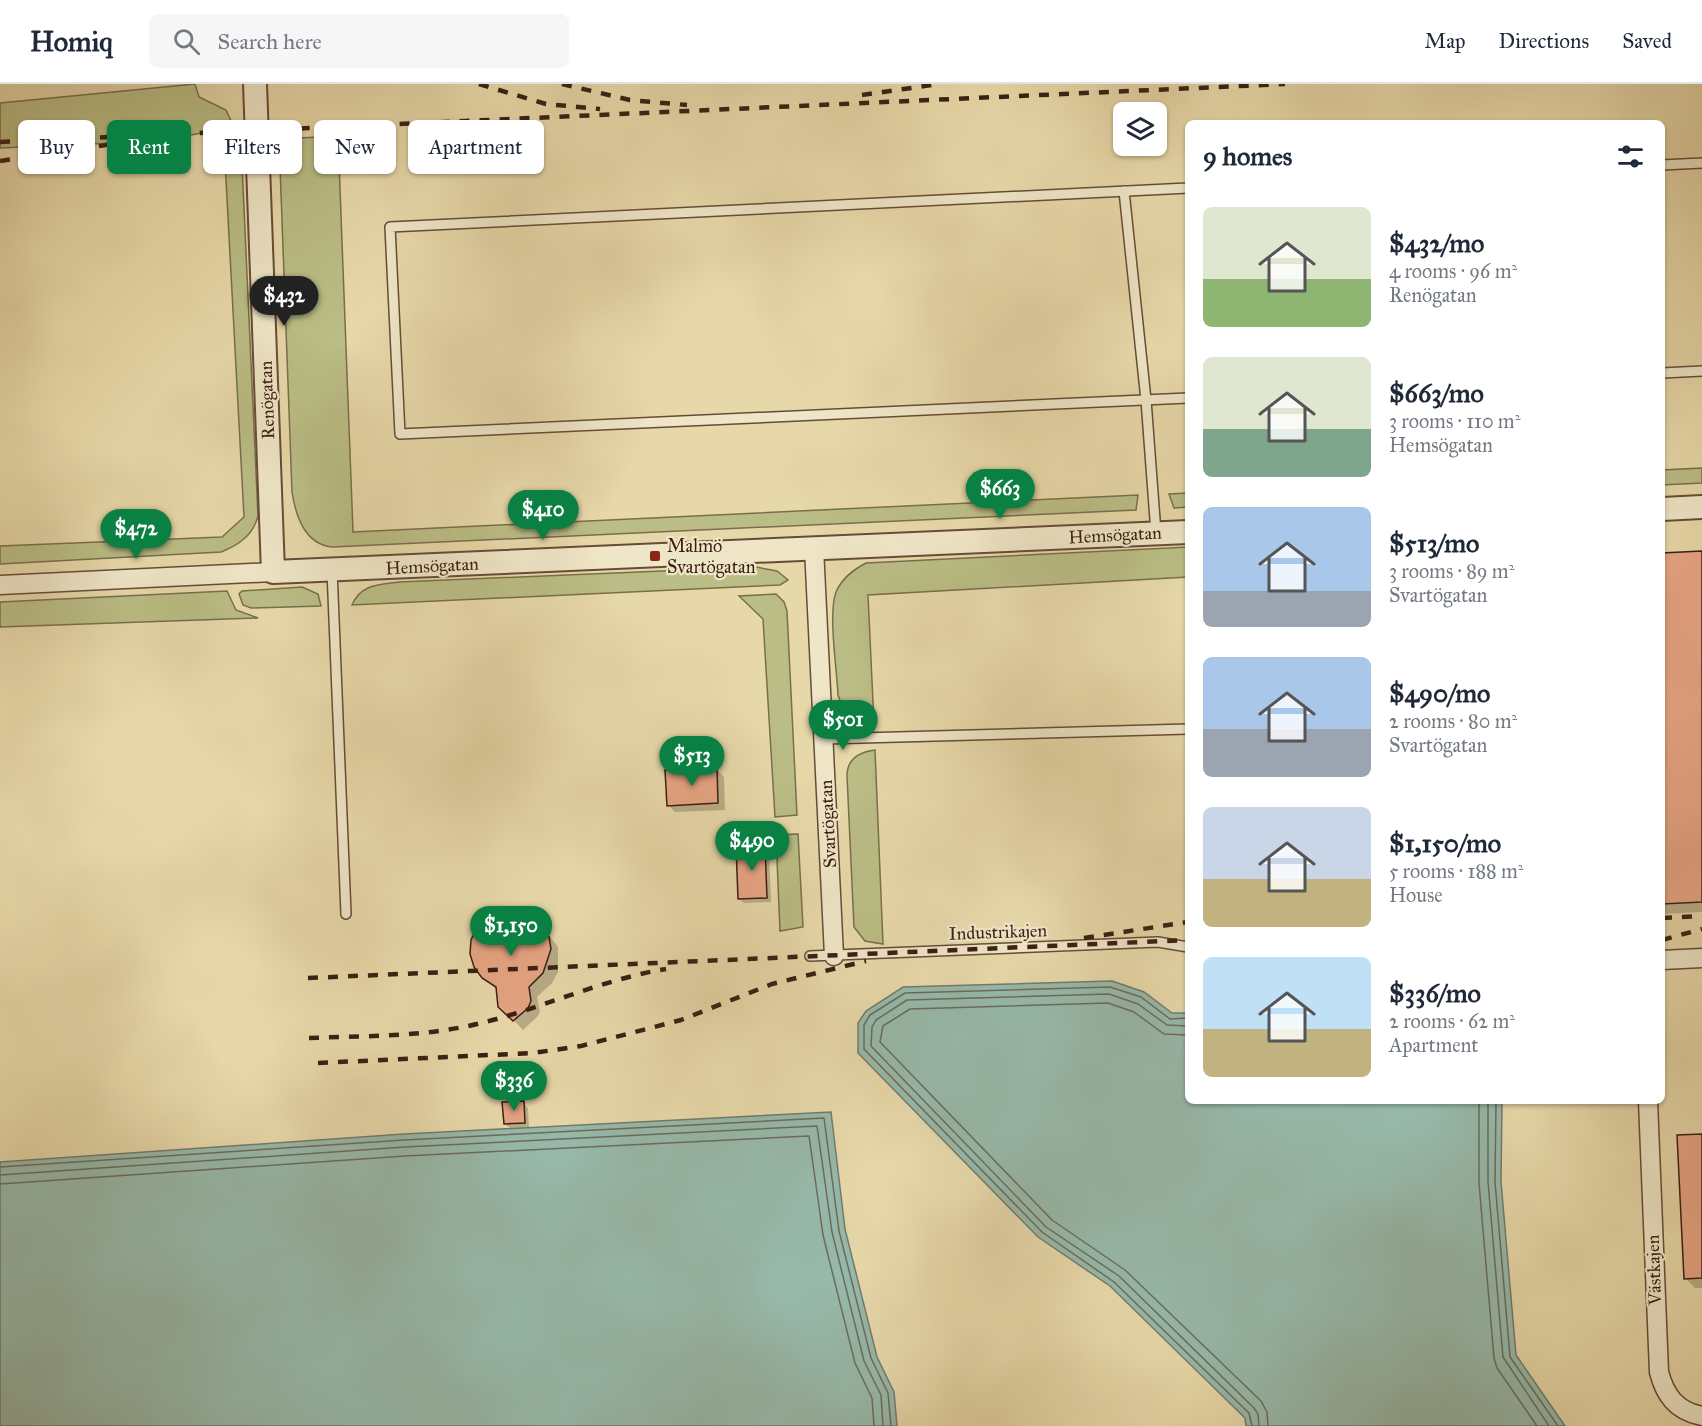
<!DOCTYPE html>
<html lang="en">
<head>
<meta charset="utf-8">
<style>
  body { margin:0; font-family:"IM FELL Great Primer",serif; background:#f6f6f7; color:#1f2937; height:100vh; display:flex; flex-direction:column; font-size:22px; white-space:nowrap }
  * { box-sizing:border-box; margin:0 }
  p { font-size:20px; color:#747a83 }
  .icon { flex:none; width:33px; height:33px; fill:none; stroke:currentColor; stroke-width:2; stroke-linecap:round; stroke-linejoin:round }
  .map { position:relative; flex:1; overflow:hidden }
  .drawer { position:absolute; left:1185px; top:36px; width:480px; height:984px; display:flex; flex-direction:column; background:#fff; border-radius:9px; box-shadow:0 2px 4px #0004 }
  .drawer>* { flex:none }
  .guide { position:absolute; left:18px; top:36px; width:570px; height:54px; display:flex; gap:12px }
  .controls { position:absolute; left:1113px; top:18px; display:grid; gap:12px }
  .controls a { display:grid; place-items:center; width:54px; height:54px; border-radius:9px; background:#fff; box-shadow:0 2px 4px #0004; font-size:30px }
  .price { position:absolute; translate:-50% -51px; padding:0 14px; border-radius:21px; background:#0b8043; color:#fff; font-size:20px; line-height:39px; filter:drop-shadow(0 2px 3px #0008) }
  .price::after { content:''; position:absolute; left:50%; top:36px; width:18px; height:14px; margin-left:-9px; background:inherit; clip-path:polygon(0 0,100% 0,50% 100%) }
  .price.on { background:#222; color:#fff }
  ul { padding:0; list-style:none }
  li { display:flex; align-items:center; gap:18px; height:150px; padding:0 18px }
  li span { display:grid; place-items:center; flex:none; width:168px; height:120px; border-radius:9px; color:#555 }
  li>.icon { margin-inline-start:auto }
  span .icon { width:72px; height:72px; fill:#fffc; stroke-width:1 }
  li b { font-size:26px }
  h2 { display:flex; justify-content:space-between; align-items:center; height:72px; padding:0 18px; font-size:26px }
  .tag { padding:0 21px; border-radius:9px; background:#fff; box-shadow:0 2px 4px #0004; font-size:21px; line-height:54px }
  .tag.on { background:#0b8043; color:#fff }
  header { display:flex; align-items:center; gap:36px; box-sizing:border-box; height:84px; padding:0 30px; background:#fff; border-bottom:2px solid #e0e1e3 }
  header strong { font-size:28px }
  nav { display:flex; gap:33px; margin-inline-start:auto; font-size:21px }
  .search { width:420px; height:54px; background:#f6f6f7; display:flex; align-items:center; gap:15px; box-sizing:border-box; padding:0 21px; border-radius:9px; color:#747a83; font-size:22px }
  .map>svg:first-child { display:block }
  .green { fill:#babd85; stroke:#7a6e4c; stroke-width:1.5 }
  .water { fill:#97b9aa; stroke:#727b6e; stroke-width:1.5 }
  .shadow { fill:#0003 }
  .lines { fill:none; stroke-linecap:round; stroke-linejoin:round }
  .shore { stroke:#696c5e; stroke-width:1.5 }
  .building { fill:#e6a483; stroke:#3b1e13; stroke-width:1.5 }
  .service-casing { stroke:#664c38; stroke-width:12 }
  .minor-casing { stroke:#664c38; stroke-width:21 }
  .tertiary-casing { stroke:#664c38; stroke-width:26 }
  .service { stroke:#efe6c7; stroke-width:9 }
  .minor { stroke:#efe6c7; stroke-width:18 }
  .tertiary { stroke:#efe6c7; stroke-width:22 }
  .rail { stroke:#3b1e13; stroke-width:4.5; stroke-dasharray:10 10; stroke-linecap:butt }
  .poi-dot { fill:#8f2418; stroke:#efe6c7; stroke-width:2 }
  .labels { text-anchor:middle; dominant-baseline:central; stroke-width:4.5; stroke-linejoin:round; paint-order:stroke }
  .street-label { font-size:18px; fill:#3b1e13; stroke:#efe6c7 }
  .poi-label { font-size:18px; fill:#3b1e13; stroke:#efe6c7; text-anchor:start }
</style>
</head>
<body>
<header>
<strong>Homiq</strong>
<div class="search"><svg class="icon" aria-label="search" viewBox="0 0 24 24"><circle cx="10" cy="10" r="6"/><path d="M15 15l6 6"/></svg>Search here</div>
<nav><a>Map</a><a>Directions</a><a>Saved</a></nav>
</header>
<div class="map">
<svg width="1702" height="1342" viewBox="0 0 1702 1342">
  <rect width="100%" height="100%" fill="#e7d8a9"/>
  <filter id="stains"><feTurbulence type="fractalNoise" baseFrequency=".00333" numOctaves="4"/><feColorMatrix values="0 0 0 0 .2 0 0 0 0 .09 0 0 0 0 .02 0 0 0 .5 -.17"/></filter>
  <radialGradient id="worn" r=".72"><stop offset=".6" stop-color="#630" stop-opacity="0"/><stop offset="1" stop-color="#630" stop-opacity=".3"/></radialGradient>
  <g class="green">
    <polygon points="195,0 199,13 226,26 234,43 159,57 0,64 0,19"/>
    <path d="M338,52L353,448L1138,411L1136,426L332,463C305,460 296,433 292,408L279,55Z"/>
    <path d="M236,57L242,81L258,432C253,451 239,461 221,468L0,480V462L222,453L244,433L224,58Z"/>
    <polygon points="1702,384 1702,399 1662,401 1662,386"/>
    <polygon points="1188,409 1188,423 1174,424 1169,410"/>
    <path d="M1188,463V493L868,511L874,640C856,640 843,628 838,611C837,586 828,529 836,508C842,494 853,486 866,479Z"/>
    <path d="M756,483L777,487L788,496L780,501L352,521C361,500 378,501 399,498Z"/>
    <polygon points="302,503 318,510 321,522 251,524 243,521 239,510 242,507"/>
    <polygon points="227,507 236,526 258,534 0,543 0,518"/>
    <polygon points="776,510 784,518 787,527 797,731 775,733 763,535 739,512"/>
    <path d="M875,666L883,860L865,857L854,843L847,692C847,675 859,668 875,666Z"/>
    <polygon points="798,750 803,843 780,847 776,751"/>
  </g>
  <g class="water">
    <polygon points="1112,897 1144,908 1172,929 1188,929 1188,1017 1502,1017 1501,1098 1516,1271 1565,1342 1246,1342 1245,1334 1110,1202 1038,1153 858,969 858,939 866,927 903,903"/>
    <polygon points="831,1028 845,1145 877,1273 894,1308 897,1342 0,1342 0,1078 404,1050"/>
  </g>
  <g class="shadow">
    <polygon points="1702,469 1702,828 1662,830 1662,471"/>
    <polygon points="716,685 724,693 725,726 675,728 668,721"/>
    <polygon points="764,763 769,767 771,818 744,819 739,815"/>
    <polygon points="510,827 542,842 558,863 558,888 552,899 537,913 540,928 537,933 523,946 500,922 498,906 483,893 486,835"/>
    <polygon points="523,1019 528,1024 529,1043 510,1044 505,1040"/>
    <polygon points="1702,1051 1702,1204 1695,1204 1685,1194"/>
  </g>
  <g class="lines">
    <g class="shore">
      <polyline points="1188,934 1170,935 1141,913 1110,903 905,909 870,931 864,941 864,965 1042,1148 1114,1198 1249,1329 1252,1342"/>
      <polyline points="1188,942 1167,941 1138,920 1109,910 907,916 876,936 872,943 871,962 1046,1143 1119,1192 1254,1324 1258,1330 1259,1342"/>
      <polyline points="1188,951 1164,950 1134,928 1108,919 910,925 883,942 880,958 1052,1136 1125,1186 1261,1317 1267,1328 1268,1342"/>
      <polyline points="1479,1017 1479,1099 1494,1274 1497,1284 1537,1342"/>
      <polyline points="1488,1017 1488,1098 1503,1273 1549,1342"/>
      <polyline points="1496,1017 1495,1098 1510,1273 1558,1342"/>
      <polyline points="0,1083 404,1056 824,1034 839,1147 871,1274 888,1309 891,1342"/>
      <polyline points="0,1091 405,1063 817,1042 832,1148 864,1277 881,1311 883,1342"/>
      <polyline points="0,1100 405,1072 809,1052 823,1151 855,1279 872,1314 874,1342"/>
    </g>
  </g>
  <g class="building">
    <polygon points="1702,467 1702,818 1662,820 1662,469"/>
    <polygon points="717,684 718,719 667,722 665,686"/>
    <polygon points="765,761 767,814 738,815 736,762"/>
    <polygon points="509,825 522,827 543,841 549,853 551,865 543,889 529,903 531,917 528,924 513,937 498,923 496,903 482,894 474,883 470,870 471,856 477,843 486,834"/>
    <polygon points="524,1017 525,1039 504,1040 502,1018"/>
    <polygon points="1702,1050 1702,1194 1684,1195 1677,1051"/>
  </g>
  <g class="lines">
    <g class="service-casing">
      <g id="service">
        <polyline points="1662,81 1702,79"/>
        <polyline points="1188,104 390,143 400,350 1188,314"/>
        <polyline points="1124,107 1146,316 1156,449"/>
        <polyline points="1662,289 1702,287"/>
        <polyline points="332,486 346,830"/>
        <polyline points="824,655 1188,645"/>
        <polyline points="810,872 1158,858 1188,863"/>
      </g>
    </g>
    <g class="minor-casing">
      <g id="minor">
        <polyline points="814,464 834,872"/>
        <polyline points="0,501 273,488"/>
        <polyline points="1662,876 1702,874"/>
        <path d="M1648,1017L1659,1288C1665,1311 1676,1327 1702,1332"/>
      </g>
    </g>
    <g class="tertiary-casing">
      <g id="tertiary">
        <polyline points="255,0 273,488 1188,448"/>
        <polyline points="1662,425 1702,423"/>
      </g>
    </g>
    <use href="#service" class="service"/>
    <use href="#minor" class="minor"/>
    <use href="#tertiary" class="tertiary"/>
    <g class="rail">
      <polyline points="479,0 546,20 600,25"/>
      <polyline points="562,0 630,16 687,21"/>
      <polyline points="862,11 939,0"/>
      <polyline points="0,58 1285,0"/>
      <polyline points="0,77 113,60"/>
      <polyline points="1662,834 1702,832"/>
      <polyline points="1084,854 1188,838"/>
      <polyline points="1662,856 1702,845"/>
      <polyline points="308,894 1188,856"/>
      <path d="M309,954C362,952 416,953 468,942C535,928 598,896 666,885"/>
      <polyline points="318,979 533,969 581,962 681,936 772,900 866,877"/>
    </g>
  </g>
  <rect class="poi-dot" x="649" y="466" width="12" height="12" rx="3"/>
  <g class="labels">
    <g class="street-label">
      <text transform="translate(267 316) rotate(-92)">Renögatan</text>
      <text transform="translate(1115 451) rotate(-3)">Hemsögatan</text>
      <text transform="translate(432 482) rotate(-3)">Hemsögatan</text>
      <text transform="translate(828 740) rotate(-93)">Svartögatan</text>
      <text transform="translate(998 848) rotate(-2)">Industrikajen</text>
      <text transform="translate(1654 1186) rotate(-92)">Västkajen</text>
    </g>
    <g class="poi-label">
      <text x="667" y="462">Malmö<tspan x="667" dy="21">Svartögatan</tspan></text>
    </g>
  </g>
  <rect width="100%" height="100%" filter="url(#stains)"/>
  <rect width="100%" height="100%" fill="url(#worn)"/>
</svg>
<div class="controls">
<a><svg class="icon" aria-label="layers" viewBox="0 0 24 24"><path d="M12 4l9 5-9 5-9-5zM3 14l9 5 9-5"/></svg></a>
</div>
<b class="price on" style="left:284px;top:243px">$432</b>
<b class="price" style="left:1000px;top:436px">$663</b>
<b class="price" style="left:543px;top:457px">$410</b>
<b class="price" style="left:136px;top:476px">$472</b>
<b class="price" style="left:843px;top:667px">$501</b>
<b class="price" style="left:692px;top:703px">$513</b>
<b class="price" style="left:752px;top:788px">$490</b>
<b class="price" style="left:511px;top:873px">$1,150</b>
<b class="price" style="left:514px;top:1028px">$336</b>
<div class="guide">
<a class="tag">Buy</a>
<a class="tag on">Rent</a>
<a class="tag">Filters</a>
<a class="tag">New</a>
<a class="tag">Apartment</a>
</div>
<section class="drawer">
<h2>9 homes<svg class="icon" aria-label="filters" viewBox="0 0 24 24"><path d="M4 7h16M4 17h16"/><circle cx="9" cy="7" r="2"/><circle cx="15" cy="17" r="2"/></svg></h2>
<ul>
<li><span style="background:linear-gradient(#dfe7d0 60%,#8fb573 0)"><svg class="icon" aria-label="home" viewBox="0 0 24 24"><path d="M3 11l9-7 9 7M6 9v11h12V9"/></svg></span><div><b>$432/mo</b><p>4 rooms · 96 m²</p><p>Renögatan</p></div></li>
<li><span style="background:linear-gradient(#dfe7d0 60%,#7fa58c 0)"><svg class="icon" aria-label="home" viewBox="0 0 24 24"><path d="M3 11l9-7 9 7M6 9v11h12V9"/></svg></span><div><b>$663/mo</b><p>3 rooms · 110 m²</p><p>Hemsögatan</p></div></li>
<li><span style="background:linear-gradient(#a9c7e8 70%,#9aa5b1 0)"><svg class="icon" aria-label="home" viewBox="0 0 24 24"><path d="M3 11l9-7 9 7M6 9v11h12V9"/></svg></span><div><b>$513/mo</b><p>3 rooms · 89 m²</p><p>Svartögatan</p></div></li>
<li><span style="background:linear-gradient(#a9c7e8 60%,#9aa5b1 0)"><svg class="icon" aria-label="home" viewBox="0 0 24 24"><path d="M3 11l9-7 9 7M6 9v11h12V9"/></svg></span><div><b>$490/mo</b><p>2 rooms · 80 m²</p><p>Svartögatan</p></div></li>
<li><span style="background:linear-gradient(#c9d6e8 60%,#c2b280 0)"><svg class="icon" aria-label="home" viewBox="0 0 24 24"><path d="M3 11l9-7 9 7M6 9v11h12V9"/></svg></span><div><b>$1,150/mo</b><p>5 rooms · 188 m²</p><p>House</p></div></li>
<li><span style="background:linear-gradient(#bfe0f5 60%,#c2b280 0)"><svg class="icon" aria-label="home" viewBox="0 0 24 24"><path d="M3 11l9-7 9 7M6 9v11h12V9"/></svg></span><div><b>$336/mo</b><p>2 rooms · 62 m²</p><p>Apartment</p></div></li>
</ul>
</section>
</div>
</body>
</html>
